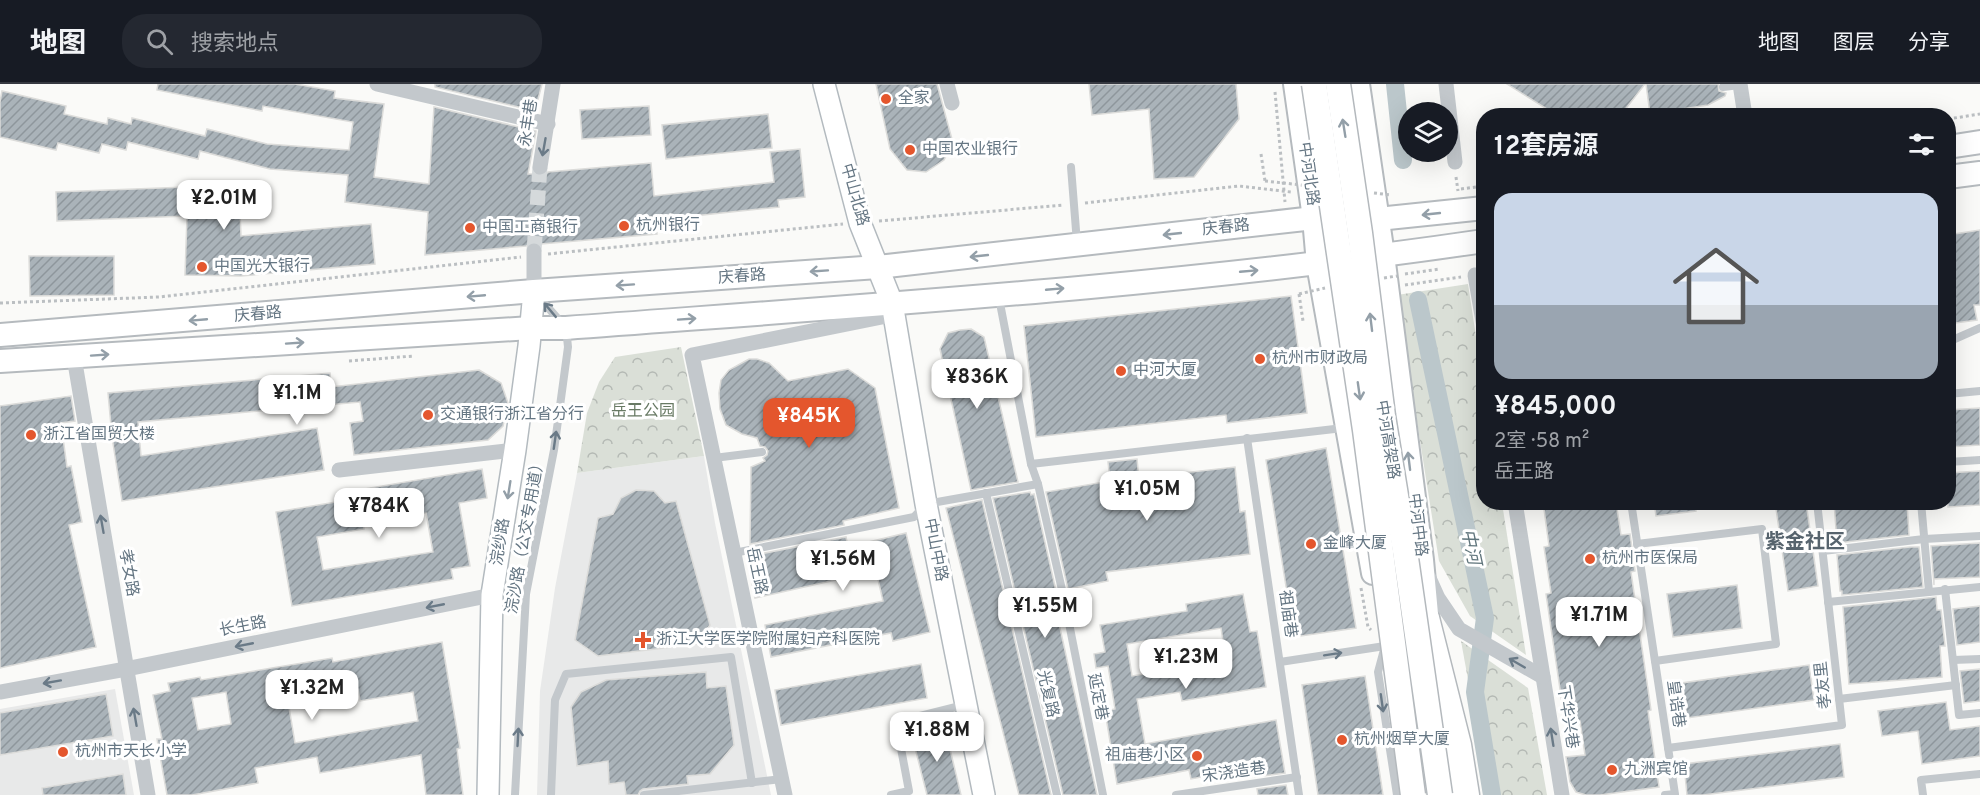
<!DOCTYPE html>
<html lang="zh">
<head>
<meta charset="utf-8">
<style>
  body { margin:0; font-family:Overpass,"Noto Sans SC",sans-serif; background:#242831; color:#f1f3f6; height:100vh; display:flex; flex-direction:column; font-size:22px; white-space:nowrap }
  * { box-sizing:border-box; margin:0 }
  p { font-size:20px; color:#9ea1a6 }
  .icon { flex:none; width:33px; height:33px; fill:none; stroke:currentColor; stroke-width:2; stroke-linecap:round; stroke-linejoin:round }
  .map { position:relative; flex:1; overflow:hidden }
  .sheet { position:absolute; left:1476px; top:24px; width:480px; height:402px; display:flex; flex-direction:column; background:#171b24; border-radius:24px; box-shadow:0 6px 24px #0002 }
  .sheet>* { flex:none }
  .controls { position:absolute; left:1398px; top:18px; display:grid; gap:12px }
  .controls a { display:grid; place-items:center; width:60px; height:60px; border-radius:50%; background:#171b24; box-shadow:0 6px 24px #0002; font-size:30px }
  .price { position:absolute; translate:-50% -51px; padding:0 14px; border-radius:12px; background:#fff; color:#222; font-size:20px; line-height:39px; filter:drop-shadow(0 2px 3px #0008) }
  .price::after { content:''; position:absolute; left:50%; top:36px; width:18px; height:14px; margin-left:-9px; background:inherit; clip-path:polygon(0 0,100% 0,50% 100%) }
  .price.on { background:#e4562d; color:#fff }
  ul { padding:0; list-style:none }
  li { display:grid; align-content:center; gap:12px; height:318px; padding:0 18px }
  li span { display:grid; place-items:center; height:186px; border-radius:18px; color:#555 }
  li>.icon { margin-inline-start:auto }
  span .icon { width:108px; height:108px; fill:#fffc; stroke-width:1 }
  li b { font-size:26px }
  h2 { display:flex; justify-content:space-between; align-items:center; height:72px; padding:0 18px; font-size:26px }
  header { display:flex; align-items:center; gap:36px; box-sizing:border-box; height:84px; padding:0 30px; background:#171b24; border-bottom:2px solid #363941 }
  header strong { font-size:28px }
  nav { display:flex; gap:33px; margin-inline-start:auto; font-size:21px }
  .search { width:420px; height:54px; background:#242831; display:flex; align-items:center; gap:15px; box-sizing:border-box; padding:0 21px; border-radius:24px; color:#9ea1a6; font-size:22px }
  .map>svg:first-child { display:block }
  .built { fill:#e8e9e9 }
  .forest { fill:url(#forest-crowns) }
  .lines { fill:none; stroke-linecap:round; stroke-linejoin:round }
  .canal { stroke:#bbc7cb; stroke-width:18 }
  .building { fill:url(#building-hatch); stroke:#dcdcda; stroke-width:1.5; fill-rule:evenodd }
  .minor-tunnel { stroke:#d5d9db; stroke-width:15; stroke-dasharray:15 8; stroke-linecap:butt }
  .secondary-casing { stroke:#b3babf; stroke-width:24 }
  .primary-casing { stroke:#b5babe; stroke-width:26 }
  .trunk-casing { stroke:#b4b9bd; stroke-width:27 }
  .path { stroke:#bbbfc2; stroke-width:3; stroke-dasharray:3 3; stroke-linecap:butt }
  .service { stroke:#c3c8cc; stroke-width:8 }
  .minor { stroke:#c3c8cc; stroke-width:15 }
  .secondary { stroke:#fff; stroke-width:21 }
  .primary { stroke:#fff; stroke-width:22 }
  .trunk { stroke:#fff; stroke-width:24 }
  .trunk-bridge-casing { stroke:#b4b9bd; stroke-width:27; stroke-linecap:butt }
  .path-bridge { stroke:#bbbfc2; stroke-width:3; stroke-dasharray:3 3; stroke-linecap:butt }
  .trunk-bridge { stroke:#fff; stroke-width:24 }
  .oneway { stroke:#939fa8 }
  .oneway2 { stroke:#6a7a87 }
  .poi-dot { fill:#e4562d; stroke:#fff; stroke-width:2 }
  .labels { text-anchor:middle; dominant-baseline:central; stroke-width:6; stroke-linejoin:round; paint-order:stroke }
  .poi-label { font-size:16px; fill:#657683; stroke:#fff; text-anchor:start }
  .street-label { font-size:16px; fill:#657683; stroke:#fff }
  .park-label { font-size:16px; fill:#687a64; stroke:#fff }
  .water-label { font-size:18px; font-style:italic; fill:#60757c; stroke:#fff }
  .quarter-label { font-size:20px; font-weight:bold; fill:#57646e; stroke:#fff }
</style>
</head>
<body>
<header>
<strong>地图</strong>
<div class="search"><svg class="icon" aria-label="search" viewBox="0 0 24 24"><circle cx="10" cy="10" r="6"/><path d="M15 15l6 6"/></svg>搜索地点</div>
<nav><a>地图</a><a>图层</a><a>分享</a></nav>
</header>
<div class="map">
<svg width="1980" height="711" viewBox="0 0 1980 711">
  <defs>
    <pattern id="forest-crowns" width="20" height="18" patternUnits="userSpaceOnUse" patternTransform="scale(1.5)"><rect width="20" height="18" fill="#dadfd7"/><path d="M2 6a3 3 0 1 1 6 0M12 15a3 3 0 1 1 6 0" fill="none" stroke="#b4b9b4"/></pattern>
    <pattern id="building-hatch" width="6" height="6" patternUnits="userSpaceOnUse" patternTransform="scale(1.5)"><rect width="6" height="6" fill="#aab3b9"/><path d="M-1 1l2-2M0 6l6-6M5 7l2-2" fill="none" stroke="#8e969c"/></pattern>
  </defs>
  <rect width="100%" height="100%" fill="#fafaf8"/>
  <g class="built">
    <polygon points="704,372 715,439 771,711 537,711 540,607 555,504 577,389"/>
    <polygon points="115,605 134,711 0,711 0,625"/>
  </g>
  <g class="forest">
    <polygon points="1468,200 1483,299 1484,418 1502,419 1526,571 1470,532 1439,477 1397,211"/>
    <polygon points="681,263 704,372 577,389 587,329 599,298 615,273"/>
    <polygon points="1461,557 1528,604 1547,711 1489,711"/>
  </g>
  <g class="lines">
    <g class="canal">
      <polyline points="1395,0 1403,76"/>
      <polyline points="1418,216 1485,534 1475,608 1492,711"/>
    </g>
  </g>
  <g class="building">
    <polygon points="158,0 295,0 335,7 334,14 384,20 374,93 429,100 434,23 536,47 528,90 533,90 539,93 544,92 548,88 651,79 654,112 774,98 770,68 800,65 805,113 778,116 779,123 656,136 657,150 541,160 533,157 526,162 425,171 428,128 345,118 348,91 270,85 200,67 198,75 128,58 126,66 102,60 99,69 58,59 56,66 0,53 0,18 2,7 66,22 64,30 107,40 108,34 131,40 132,34 205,52 207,45 267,60 349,66 353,38 263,22 262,27 157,6"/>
    <polygon points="435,0 542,0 535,27 435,3"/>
    <polygon points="876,0 937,0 953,59 944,76 926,88 907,86 890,65"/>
    <polygon points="1089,0 1236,0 1239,35 1194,93 1154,95 1149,25 1092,31"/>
    <polygon points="1507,0 1645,0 1620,32 1558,32"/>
    <polygon points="1646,0 1718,0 1719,7 1726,9 1725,12 1708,21 1650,30"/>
    <polygon points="649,22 651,51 582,55 580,26"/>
    <polygon points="768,30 772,64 666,75 662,41"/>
    <polygon points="239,101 241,152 371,140 375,180 241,192 185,191 187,132 57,137 56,108"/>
    <polygon points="1980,146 1980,221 1974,221 1977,236 1948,240 1948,151"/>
    <polygon points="29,172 114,172 114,211 30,212"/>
    <polygon points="1291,212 1307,329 1227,339 1226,331 1036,353 1024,242"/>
    <polygon points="971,245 984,253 1018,398 971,406 940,265 948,249 960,246"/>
    <polygon points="749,275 757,275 769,279 788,297 848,285 875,304 899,424 843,437 844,441 750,460 751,383 765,377 763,374 767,371 768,367 765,363 760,362 757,354 742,350 726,341 720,325 719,309 721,296 729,286"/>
    <polygon points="479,286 501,299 508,319 503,342 488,356 354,371 350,339 363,337 360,318 138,338 141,372 317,344 324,386 122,417 112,353 108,309 330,289 331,303"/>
    <polygon points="71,312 75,337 61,339 67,383 71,382 82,438 69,441 96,563 0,584 0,322"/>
    <polygon points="1980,324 1980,361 1948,363 1948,326"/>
    <polygon points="1326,364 1356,544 1294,553 1266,376"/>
    <polygon points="1137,375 1139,394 1235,383 1240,428 1245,427 1250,470 1106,488 1108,497 1068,505 1046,408 1110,397 1108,378"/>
    <path d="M482,385L487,414L459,419L470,482L451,485L453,495L292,522L276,428L360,414L358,406ZM426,429L433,468L323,486L317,453L364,445L363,440Z"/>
    <polygon points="1980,387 1980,421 1948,423 1948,389"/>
    <polygon points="636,406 654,407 665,419 676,417 710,541 697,560 598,572 575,556 598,434 613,430 621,414"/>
    <polygon points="1030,408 1031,411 1034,410 1056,507 1052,508 1097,711 1063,711 993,414"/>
    <polygon points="982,416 1051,711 1019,711 946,424"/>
    <polygon points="1543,418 1616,418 1621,451 1630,450 1635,487 1631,488 1651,626 1648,627 1659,703 1600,711 1586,711 1576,708 1570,698 1566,673 1585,671 1580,637 1565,639 1546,510 1551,509 1544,463 1549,462"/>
    <polygon points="1654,418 1695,418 1696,427 1656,432"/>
    <polygon points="1775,418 1806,418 1818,502 1788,507"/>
    <polygon points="1834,418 1907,418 1909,451 1837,459"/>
    <polygon points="906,449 930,548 893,557 891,549 771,573 765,541 883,517 876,487 755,514 748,479 750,479 750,472 846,453 848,463"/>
    <polygon points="1980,459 1980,493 1934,495 1934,501 1931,462"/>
    <polygon points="1910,463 1919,463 1923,503 1842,511 1842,507 1840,507 1837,471"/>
    <polygon points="1737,501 1742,544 1673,553 1667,510"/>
    <path d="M1243,510L1250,548L1257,547L1266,603L1182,617L1180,608L1137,615L1145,660L1276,636L1285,689L1255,693L1254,683L1191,695L1189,686L1117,700L1105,627L1115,625L1108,582L1096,584L1094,570L1105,568L1100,541L1187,527L1186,520ZM1221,544L1226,577L1132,592L1127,560Z"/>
    <polygon points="1936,513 1937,526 1941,526 1945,562 1940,562 1942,593 1849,600 1843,523"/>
    <polygon points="1980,522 1980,558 1957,561 1953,525"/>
    <path d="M442,558L460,664L457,665L463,711H426L421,671L320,689L317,673L255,684L258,699L192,711H167L157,655H162L153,611L170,607L168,599L200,593L201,596L332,574L333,578ZM358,605L360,617L413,608L418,637L295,659L288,617ZM226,608L231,640L198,646L192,614Z"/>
    <polygon points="921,580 927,614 781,641 775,606"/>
    <polygon points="1809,581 1814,616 1687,634 1682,599"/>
    <polygon points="1980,585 1980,617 1964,619 1960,587"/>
    <polygon points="706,588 707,604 726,602 734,661 710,690 687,692 688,700 643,705 640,707 638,711 626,711 624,698 609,700 608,677 577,682 571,623 581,608 606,596"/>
    <polygon points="1365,592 1383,711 1318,711 1302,601"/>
    <polygon points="106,610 113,652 0,671 0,629"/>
    <polygon points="1946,618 1950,646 1980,642 1980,672 1922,680 1918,647 1882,652 1878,627"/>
    <polygon points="945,644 961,711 927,711 912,652"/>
    <polygon points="1840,660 1844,693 1703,711 1687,711 1684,680"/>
    <polygon points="123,690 126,711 43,711 42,704"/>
    <polygon points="1286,701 1288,711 1258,711 1257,705"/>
  </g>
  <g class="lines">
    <polyline class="minor-tunnel" points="534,167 540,83"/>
    <g class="secondary-casing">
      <g id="secondary">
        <polyline points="824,0 860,139 892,219 926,420 984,711"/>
        <polyline points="488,711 492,511 515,366 529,262 534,207"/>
      </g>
    </g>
    <g class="primary-casing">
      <g id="primary">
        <polyline points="1295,0 1314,134 1318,180 1373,489"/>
        <polyline points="1358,0 1383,171 1422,476 1429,552"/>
        <polyline points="1948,63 1980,58"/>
        <polyline points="1948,93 1980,89"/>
        <polyline points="0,251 534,207 878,183 1314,134 1378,135 1484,124"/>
        <path d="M0,277L531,244H566C872,221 1179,202 1484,157"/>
        <polyline points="1443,653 1453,711"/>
      </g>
    </g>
    <g class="trunk-casing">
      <polyline id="trunk" points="1427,534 1459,661 1467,711"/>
    </g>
    <g class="path">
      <polyline points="1275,8 1285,118"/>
      <polyline points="1948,35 1980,30"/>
      <polyline points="1261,70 1265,97"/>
      <polyline points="1456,93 1458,107"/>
      <polyline points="1461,105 1484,102"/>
      <polyline points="1085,119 1239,102 1291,108"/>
      <polyline points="879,137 1064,121"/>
      <polyline points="548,170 843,140"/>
      <polyline points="1405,190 1440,185"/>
      <polyline points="1405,201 1461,193"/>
      <polyline points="1299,210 1303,237"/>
      <polyline points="0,219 159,213 521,173"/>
      <polyline points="349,277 414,272"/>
      <polyline points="1361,504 1368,543 1371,546"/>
    </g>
    <g class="service">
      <polyline points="1723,3 1740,1"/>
      <polyline points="1071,83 1077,159"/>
      <polyline points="999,214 1031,380 1343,344"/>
      <polyline points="1948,258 1980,244"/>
      <polyline points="1948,310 1980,307"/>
      <polyline points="1247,354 1299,711"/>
      <polyline points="714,374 762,368"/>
      <polyline points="1948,378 1980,376"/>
      <polyline points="1031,380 1038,400 1065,519 1103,711"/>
      <polyline points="986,409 1057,711"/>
      <polyline points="1631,418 1675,710 1665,711"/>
      <polyline points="1921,418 1929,508"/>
      <polyline points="1637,460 1762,445 1776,560 1655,577"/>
      <polyline points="1823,467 1924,455 1980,452"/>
      <polyline points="734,469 914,433 926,420 1038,400"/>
      <polyline points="1945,505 1959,631 1980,629"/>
      <polyline points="1828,518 1980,503"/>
      <polyline points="1953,576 1980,575"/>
      <polyline points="1280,578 1385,562 1378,588 1397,711"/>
      <polyline points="1839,615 1956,601"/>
      <polyline points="1668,664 1842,641 1817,418"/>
      <polyline points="515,711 526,510 554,366 568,263 566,244 537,211"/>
      <polyline points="551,711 555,616 566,590 731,573 752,699"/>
      <polyline points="644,711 782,695"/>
      <polyline points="891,711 909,707 896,638 964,621"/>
      <polyline points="1176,711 1297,693"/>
      <polyline points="1923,711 1921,696 1980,690"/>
    </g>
    <g class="minor">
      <polyline points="377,0 548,40"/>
      <polyline points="947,0 952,19"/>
      <polyline points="1446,0 1455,78"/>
      <polyline points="1740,0 1745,32"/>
      <polyline points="540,83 553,0"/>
      <polyline points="534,167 534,207"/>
      <polyline points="1475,191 1484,243"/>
      <polyline points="74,273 148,711"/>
      <polyline points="339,386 515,366"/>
      <polyline points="1515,418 1562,711"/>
      <polyline points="1429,494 1438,514 1459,545 1543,593"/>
      <polyline points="0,608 126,585 492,511"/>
      <polyline points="785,711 692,271 882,233 892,219"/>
    </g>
    <use href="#secondary" class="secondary"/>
    <use href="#primary" class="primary"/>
    <use href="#trunk" class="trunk"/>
    <g class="trunk-bridge-casing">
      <g id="trunk-bridge">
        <polyline points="1314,0 1365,346 1413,711"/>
        <polyline points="1338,0 1360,149 1383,332 1405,467 1440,711"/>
      </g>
    </g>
    <g class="path-bridge">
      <polyline points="1265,97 1311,102"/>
      <polyline points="1374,109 1391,111"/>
      <polyline points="1384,194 1397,192"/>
      <polyline points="1299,210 1325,204"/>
    </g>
    <use href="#trunk-bridge" class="trunk-bridge"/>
  </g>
  <defs><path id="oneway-shaft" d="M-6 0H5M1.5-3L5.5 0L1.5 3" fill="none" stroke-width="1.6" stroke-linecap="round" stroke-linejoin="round" transform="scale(1.5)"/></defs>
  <g class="oneway">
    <use href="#oneway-shaft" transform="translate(1344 44) rotate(-99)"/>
    <use href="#oneway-shaft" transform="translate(1431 130) rotate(174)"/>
    <use href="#oneway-shaft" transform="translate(1172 150) rotate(174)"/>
    <use href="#oneway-shaft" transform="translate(979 172) rotate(174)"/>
    <use href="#oneway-shaft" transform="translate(819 187) rotate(176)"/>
    <use href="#oneway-shaft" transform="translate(1249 187) rotate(-5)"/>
    <use href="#oneway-shaft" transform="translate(625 201) rotate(176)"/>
    <use href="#oneway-shaft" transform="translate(1055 205) rotate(-5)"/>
    <use href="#oneway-shaft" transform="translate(476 212) rotate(175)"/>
    <use href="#oneway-shaft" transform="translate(687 235) rotate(-4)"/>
    <use href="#oneway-shaft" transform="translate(198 236) rotate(175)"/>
    <use href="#oneway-shaft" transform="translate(1371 238) rotate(-97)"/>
    <use href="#oneway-shaft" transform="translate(295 259) rotate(-4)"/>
    <use href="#oneway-shaft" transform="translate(100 271) rotate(-4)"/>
    <use href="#oneway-shaft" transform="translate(1359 307) rotate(82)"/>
    <use href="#oneway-shaft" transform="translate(1409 377) rotate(-97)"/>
    <use href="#oneway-shaft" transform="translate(509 406) rotate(99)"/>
  </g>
  <g class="oneway2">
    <use href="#oneway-shaft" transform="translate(544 63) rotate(100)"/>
    <use href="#oneway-shaft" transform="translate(550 226) rotate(-130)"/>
    <use href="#oneway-shaft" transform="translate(555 356) rotate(-82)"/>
    <use href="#oneway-shaft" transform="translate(102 440) rotate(-100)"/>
    <use href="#oneway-shaft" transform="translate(435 522) rotate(169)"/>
    <use href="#oneway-shaft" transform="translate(244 561) rotate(169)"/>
    <use href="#oneway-shaft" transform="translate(1333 570) rotate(-9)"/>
    <use href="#oneway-shaft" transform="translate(1517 579) rotate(-150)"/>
    <use href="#oneway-shaft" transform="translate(52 598) rotate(170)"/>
    <use href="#oneway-shaft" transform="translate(1382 619) rotate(82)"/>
    <use href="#oneway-shaft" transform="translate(135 633) rotate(-100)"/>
    <use href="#oneway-shaft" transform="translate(518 653) rotate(-87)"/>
    <use href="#oneway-shaft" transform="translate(1552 653) rotate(-99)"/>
  </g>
  <g class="poi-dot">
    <circle cx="886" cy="15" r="6"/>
    <circle cx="910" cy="66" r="6"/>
    <circle cx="624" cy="142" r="6"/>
    <circle cx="470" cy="144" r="6"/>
    <circle cx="202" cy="183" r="6"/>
    <circle cx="1260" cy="275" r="6"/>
    <circle cx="1121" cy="287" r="6"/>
    <circle cx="428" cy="331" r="6"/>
    <circle cx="31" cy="351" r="6"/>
    <circle cx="1311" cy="460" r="6"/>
    <circle cx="1590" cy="475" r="6"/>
    <path d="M640 547h6v6h6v6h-6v6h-6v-6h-6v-6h6z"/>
    <circle cx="1342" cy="656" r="6"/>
    <circle cx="63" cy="668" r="6"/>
    <circle cx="1197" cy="672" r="6"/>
    <circle cx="1612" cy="686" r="6"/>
  </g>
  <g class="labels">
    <g class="poi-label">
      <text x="898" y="15">全家</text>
      <text x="922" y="66">中国农业银行</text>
      <text x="636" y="142">杭州银行</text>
      <text x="482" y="144">中国工商银行</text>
      <text x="214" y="183">中国光大银行</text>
      <text x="1272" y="275">杭州市财政局</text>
      <text x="1133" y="287">中河大厦</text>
      <text x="440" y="331">交通银行浙江省分行</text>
      <text x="43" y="351">浙江省国贸大楼</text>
      <text x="1323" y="460">金峰大厦</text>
      <text x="1602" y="475">杭州市医保局</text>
      <text x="656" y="556">浙江大学医学院附属妇产科医院</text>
      <text x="1354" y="656">杭州烟草大厦</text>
      <text x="75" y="668">杭州市天长小学</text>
      <text x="1185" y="672" text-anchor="end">祖庙巷小区</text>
      <text x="1624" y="686">九洲宾馆</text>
    </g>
    <g class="street-label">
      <text transform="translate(529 39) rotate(-81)">永丰巷</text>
      <text transform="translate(1308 90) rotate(82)">中河北路</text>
      <text transform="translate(854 111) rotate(74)">中山北路</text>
      <text transform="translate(1226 144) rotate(-6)">庆春路</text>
      <text transform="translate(742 193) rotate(-4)">庆春路</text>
      <text transform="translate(258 231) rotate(-5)">庆春路</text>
      <text transform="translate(1387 356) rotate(81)">中河高架路</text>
      <text transform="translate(1417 441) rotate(83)">中河中路</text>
      <text transform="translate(526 451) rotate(-80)">浣沙路（公交专用道）</text>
      <text transform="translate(501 458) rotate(-81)">浣纱路</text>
      <text transform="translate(935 466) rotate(79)">中山中路</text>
      <text transform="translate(756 487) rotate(78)">岳王路</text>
      <text transform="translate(128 489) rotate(80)">孝女路</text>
      <text transform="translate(1287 530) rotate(82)">祖庙巷</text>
      <text transform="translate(243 543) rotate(-11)">长生路</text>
      <text transform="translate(1824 601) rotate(-96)">孝友里</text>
      <text transform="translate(1047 610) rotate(77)">光复路</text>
      <text transform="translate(1097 613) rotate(79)">延定巷</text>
      <text transform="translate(1675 620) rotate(82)">皇诰巷</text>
      <text transform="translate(1567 633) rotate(81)">下华兴巷</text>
      <text transform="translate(1234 689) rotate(-8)">宋浇造巷</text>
    </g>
    <g class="park-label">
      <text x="643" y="328">岳王公园</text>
    </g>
    <g class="water-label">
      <text transform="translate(1470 463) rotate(78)">中河</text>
    </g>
    <g class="quarter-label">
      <text x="1805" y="459">紫金社区</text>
    </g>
  </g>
</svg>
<div class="controls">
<a><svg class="icon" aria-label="layers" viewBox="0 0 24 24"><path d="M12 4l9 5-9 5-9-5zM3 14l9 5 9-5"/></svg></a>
</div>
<b class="price" style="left:224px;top:147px">¥2.01M</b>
<b class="price" style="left:977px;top:326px">¥836K</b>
<b class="price" style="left:297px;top:342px">¥1.1M</b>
<b class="price on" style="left:809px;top:365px">¥845K</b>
<b class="price" style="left:1147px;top:438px">¥1.05M</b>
<b class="price" style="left:379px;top:455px">¥784K</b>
<b class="price" style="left:843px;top:508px">¥1.56M</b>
<b class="price" style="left:1045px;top:555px">¥1.55M</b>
<b class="price" style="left:1599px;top:564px">¥1.71M</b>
<b class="price" style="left:1186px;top:606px">¥1.23M</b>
<b class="price" style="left:312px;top:637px">¥1.32M</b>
<b class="price" style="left:937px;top:679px">¥1.88M</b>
<section class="sheet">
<h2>12套房源<svg class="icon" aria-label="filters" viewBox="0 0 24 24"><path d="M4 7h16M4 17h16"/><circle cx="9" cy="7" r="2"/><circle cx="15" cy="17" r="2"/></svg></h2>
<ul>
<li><span style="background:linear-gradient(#c9d6e8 60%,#9aa5b1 0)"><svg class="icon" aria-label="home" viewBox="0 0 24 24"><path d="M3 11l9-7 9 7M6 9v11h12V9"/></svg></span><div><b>¥845,000</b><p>2室 · 58 m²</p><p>岳王路</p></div></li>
</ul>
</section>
</div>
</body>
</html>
